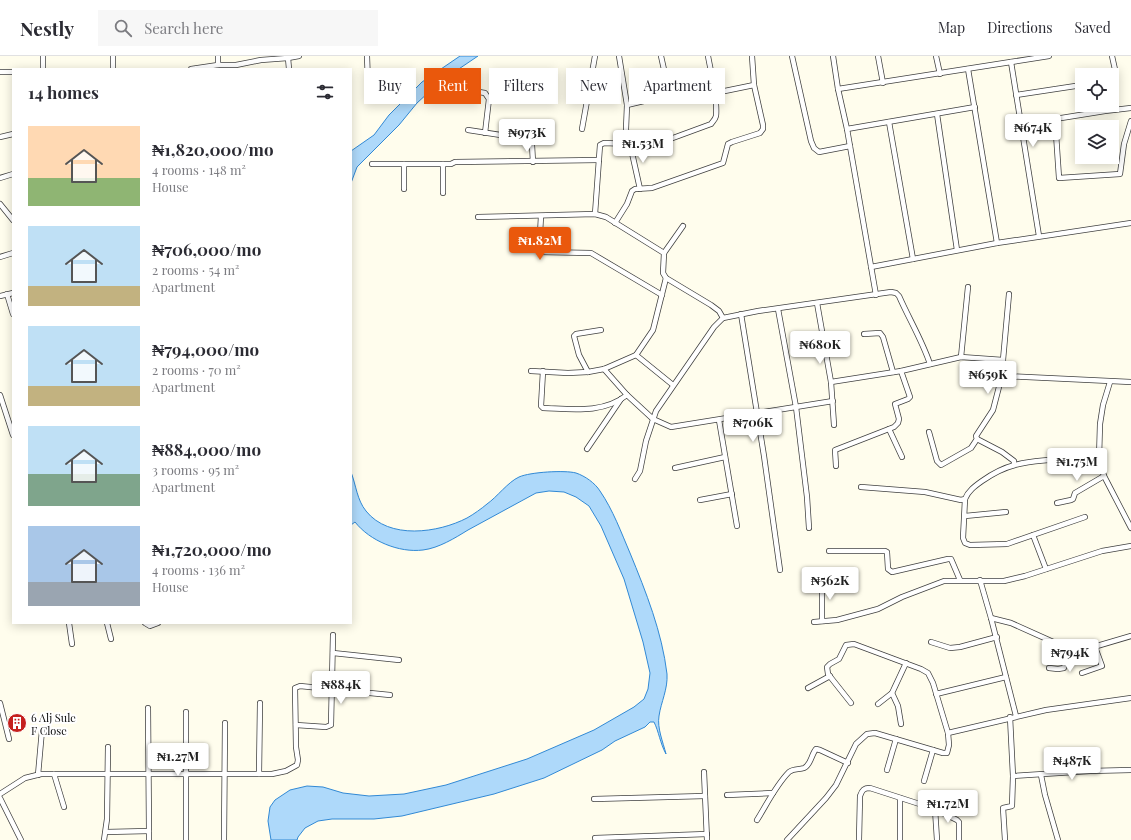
<!DOCTYPE html>
<html lang="en">
<head>
<meta charset="utf-8">
<style>
  body { margin:0; font-family:"Playfair Display",serif; background:#f7f7f7; color:#2b2b33; height:100vh; display:flex; flex-direction:column; font-size:15px; white-space:nowrap }
  * { box-sizing:border-box; margin:0 }
  p { font-size:13px; color:#7c7c81 }
  .icon { flex:none; width:22px; height:22px; fill:none; stroke:currentColor; stroke-width:2; stroke-linecap:round; stroke-linejoin:round }
  .map { position:relative; flex:1; overflow:hidden }
  .sheet { position:absolute; left:12px; top:12px; width:340px; height:556px; display:flex; flex-direction:column; background:#fff; border-radius:0px; box-shadow:0 2px 10px #0003 }
  .sheet>* { flex:none }
  .hud { position:absolute; left:364px; top:12px; width:380px; height:36px; display:flex; gap:8px }
  .controls { position:absolute; left:1075px; top:12px; display:grid; gap:8px }
  .controls a { display:grid; place-items:center; width:44px; height:44px; border-radius:0px; background:#fff; box-shadow:0 2px 10px #0003; font-size:20px }
  .price { position:absolute; translate:-50% -34px; padding:0 9px; border-radius:4px; background:#fff; color:#222; font-size:13px; line-height:26px; filter:drop-shadow(0 1px 2px #0008) }
  .price::after { content:''; position:absolute; left:50%; top:24px; width:12px; height:9px; margin-left:-6px; background:inherit; clip-path:polygon(0 0,100% 0,50% 100%) }
  .price.on { background:#ea580c; color:#fff }
  ul { padding:0; list-style:none }
  li { display:flex; align-items:center; gap:12px; height:100px; padding:0 16px }
  li span { display:grid; place-items:center; flex:none; width:112px; height:80px; border-radius:0px; color:#555 }
  li>.icon { margin-inline-start:auto }
  span .icon { width:48px; height:48px; fill:#fffc; stroke-width:1 }
  li b { font-size:17px }
  h2 { display:flex; justify-content:space-between; align-items:center; height:48px; padding:0 16px; font-size:17px }
  .chip { padding:0 14px; border-radius:0px; background:#fff; box-shadow:0 2px 10px #0003; font-size:14px; line-height:36px }
  .chip.on { background:#ea580c; color:#fff }
  header { display:flex; align-items:center; gap:24px; box-sizing:border-box; height:56px; padding:0 20px; background:#fff; border-bottom:1px solid #e1e1e2 }
  header strong { font-size:19px }
  nav { display:flex; gap:22px; margin-inline-start:auto; font-size:14px }
  .search { width:280px; height:36px; background:#f7f7f7; display:flex; align-items:center; gap:10px; box-sizing:border-box; padding:0 14px; border-radius:0px; color:#7c7c81; font-size:15px }
  .map>svg:first-child { display:block }
  .water { fill:#aed9fa; stroke:#3189d5 }
  .lines { fill:none; stroke-linecap:round; stroke-linejoin:round }
  .minor-casing { stroke:#404040; stroke-width:6 }
  .minor { stroke:#fff; stroke-width:4.5 }
  .labels { text-anchor:middle; dominant-baseline:central; stroke-width:4; stroke-linejoin:round; paint-order:stroke }
  .poi-label { font-size:11px; fill:#0d0d0d; stroke:#fff; text-anchor:start }
</style>
</head>
<body>
<header>
<strong>Nestly</strong>
<div class="search"><svg class="icon" aria-label="search" viewBox="0 0 24 24"><circle cx="10" cy="10" r="6"/><path d="M15 15l6 6"/></svg>Search here</div>
<nav><a>Map</a><a>Directions</a><a>Saved</a></nav>
</header>
<div class="map">
<svg width="1131" height="784" viewBox="0 0 1131 784">
  <rect width="100%" height="100%" fill="#fffded"/>
  <g class="water">
    <polygon points="460,0 478,0 441,25 417,47 399,69 357,111 351,127 351,95 374,79 389,59 422,26"/>
    <path d="M351,416C356,429 357,444 366,455C389,484 438,477 467,462C474,458 481,453 487,448C497,441 508,426 519,421C530,416 565,414 576,417C585,420 595,427 600,435C613,454 621,476 630,497C646,536 662,576 667,618C668,633 661,646 659,660C657,672 663,686 666,698C660,687 659,676 654,666H650L645,671L615,685L602,694L544,722L494,738L402,760L374,763H332L318,765L305,772L298,781L297,784H271L268,765L270,751L275,744L290,734L307,730L323,731L343,737L369,740L404,738L446,729L527,703L594,674L634,651L644,643L648,633L650,617L643,586L624,523L601,470L589,450L576,441L564,436L549,435L536,437C513,449 491,462 468,474C455,482 439,492 423,494C399,497 370,485 355,466L351,469Z"/>
  </g>
  <g class="lines">
    <g class="minor-casing">
      <g id="minor">
        <polyline points="218,0 218,9"/>
        <polyline points="367,0 368,27"/>
        <polyline points="619,0 627,49 626,73 627,81 632,97 640,133"/>
        <polyline points="661,0 669,36"/>
        <polyline points="792,0 811,85 814,92 819,96 850,90"/>
        <polyline points="833,0 838,33 847,73 876,239"/>
        <polyline points="878,0 883,27"/>
        <polyline points="936,0 940,18"/>
        <polyline points="1112,0 1116,18 1114,23 1112,24"/>
        <polyline points="288,2 299,0"/>
        <polyline points="1011,6 1039,180"/>
        <polyline points="43,13 43,0"/>
        <polyline points="113,13 113,0"/>
        <polyline points="191,13 218,9 236,9 261,4 288,2 289,13"/>
        <polyline points="968,13 997,187"/>
        <polyline points="0,16 13,16"/>
        <polyline points="838,33 1049,0"/>
        <polyline points="473,35 485,37 489,43 485,77"/>
        <polyline points="715,37 754,29"/>
        <polyline points="1016,39 1082,29"/>
        <polyline points="627,49 648,44 712,23"/>
        <polyline points="1131,52 1105,55 1055,63 1059,122 1120,118 1124,88 1131,65"/>
        <polyline points="937,58 957,194"/>
        <polyline points="889,66 913,203"/>
        <polyline points="582,73 595,0"/>
        <polyline points="847,73 975,51"/>
        <polyline points="468,74 527,83 532,89 533,106"/>
        <polyline points="0,81 13,78"/>
        <path d="M632,97L711,68C713,65 715,64 716,60C718,43 711,17 708,0"/>
        <polyline points="372,108 451,108 455,106 599,104"/>
        <polyline points="443,108 443,137"/>
        <polyline points="0,122 13,118"/>
        <polyline points="404,133 404,108"/>
        <polyline points="0,148 13,164"/>
        <polyline points="595,158 600,89 604,87 629,88"/>
        <polyline points="541,160 539,196 591,197 662,239"/>
        <polyline points="478,161 595,158 606,161 664,197 663,217 666,222 711,249 719,255 723,262"/>
        <polyline points="615,167 627,148 632,135 635,133 652,132 723,107 728,88 732,86 760,77 763,73 763,69 754,29 752,0"/>
        <polyline points="664,197 683,170"/>
        <polyline points="0,201 13,197"/>
        <polyline points="871,211 997,187 1131,167"/>
        <polyline points="7,238 13,258"/>
        <polyline points="0,240 13,237"/>
        <polyline points="817,247 831,326 834,369"/>
        <polyline points="778,253 796,351 807,441 809,472"/>
        <polyline points="741,258 764,400 780,514"/>
        <polyline points="864,278 880,277 883,281 893,316"/>
        <polyline points="636,299 673,329"/>
        <polyline points="961,301 968,231"/>
        <polyline points="531,315 568,317 588,316 604,313 636,299 653,274 666,222"/>
        <path d="M543,315L541,350L543,352C571,353 603,358 627,339L604,313"/>
        <polyline points="588,316 579,299 574,280 576,278 601,274"/>
        <polyline points="1004,320 1131,326"/>
        <polyline points="831,326 901,315 961,301 1003,304"/>
        <polyline points="1110,326 1103,349 1100,368 1099,402 1104,420 1131,472"/>
        <polyline points="0,339 13,379"/>
        <polyline points="627,339 653,363 671,371 833,345"/>
        <polyline points="719,364 737,470"/>
        <polyline points="889,373 902,401"/>
        <polyline points="929,376 937,405 941,409 971,392 977,383 976,380 993,354 1000,327 1004,320 1003,304 1009,238"/>
        <polyline points="977,383 1002,396 1014,405 1014,409"/>
        <polyline points="587,393 621,343"/>
        <polyline points="836,410 835,394 894,371 898,367 899,363 895,348 908,343 910,341 901,315"/>
        <polyline points="675,412 725,401"/>
        <path d="M635,423L640,415L646,385L656,355L714,271L723,262L758,255L891,236L896,237L899,240C909,263 922,284 930,308"/>
        <path d="M861,431L925,436L961,444L965,443C968,435 975,430 982,425C992,418 1003,412 1015,409C1040,402 1073,404 1099,402"/>
        <polyline points="965,443 963,482 965,487 970,489 1007,488 1085,461"/>
        <polyline points="700,444 732,438"/>
        <polyline points="1057,447 1071,444 1073,443 1075,437 1104,420"/>
        <polyline points="965,460 1006,456"/>
        <polyline points="1033,479 1046,513"/>
        <polyline points="829,495 885,495 887,496 888,513 892,516 948,503 951,503 960,524"/>
        <polyline points="980,524 991,562 1016,660"/>
        <polyline points="991,562 1011,567 1069,593 1080,595 1131,580"/>
        <path d="M822,565V531C827,524 835,526 843,528"/>
        <polyline points="814,566 837,564 878,553 902,541 944,525 1004,525 1025,520 1102,495 1131,490"/>
        <polyline points="69,567 72,588"/>
        <polyline points="107,567 111,583"/>
        <polyline points="145,567 150,570 158,567"/>
        <polyline points="931,586 950,592 960,591 997,581"/>
        <polyline points="333,597 399,604"/>
        <polyline points="1049,612 1058,613 1064,612 1069,593"/>
        <polyline points="1082,617 1102,610 1095,591"/>
        <polyline points="808,632 830,620"/>
        <polyline points="936,638 1006,621"/>
        <polyline points="0,647 9,683"/>
        <polyline points="878,648 892,637"/>
        <polyline points="186,656 186,784"/>
        <polyline points="901,668 898,650 892,637 906,607"/>
        <polyline points="296,669 326,671 331,669 333,579"/>
        <polyline points="948,677 1046,654 1131,642"/>
        <polyline points="887,714 896,683"/>
        <polyline points="704,716 707,784"/>
        <polyline points="54,718 64,751"/>
        <polyline points="259,718 260,647"/>
        <polyline points="38,719 42,674"/>
        <polyline points="1041,719 1045,739 1058,784"/>
        <polyline points="1013,720 1090,715 1131,714"/>
        <polyline points="924,725 933,694"/>
        <polyline points="0,738 25,722 41,718 272,718 286,715 297,709 298,704 296,691 295,632 300,630 390,639"/>
        <polyline points="727,739 773,737"/>
        <polyline points="0,742 21,784"/>
        <polyline points="594,743 705,740"/>
        <polyline points="935,753 957,764 959,766 959,784"/>
        <path d="M757,764C767,748 776,729 789,716C794,712 799,714 804,712C811,709 811,699 816,693L820,694L848,707"/>
        <polyline points="106,776 149,775 148,652"/>
        <polyline points="595,782 707,778"/>
        <polyline points="104,784 107,763 108,691"/>
        <polyline points="149,784 149,775"/>
        <polyline points="224,784 225,667"/>
        <polyline points="787,784 826,742 836,729 856,688 867,678 875,677 943,697 947,697 949,689 948,677 933,627 928,617 921,613 854,588 846,589 839,603 830,608 827,611 828,618 851,647"/>
        <path d="M859,784L860,740C862,734 864,732 870,732L935,753L937,784"/>
        <polyline points="900,784 900,742"/>
        <polyline points="1005,784 1003,752 1012,750 1013,720 1010,661"/>
      </g>
    </g>
    <use href="#minor" class="minor"/>
  </g>
  <defs>
    <g id="building-disc" transform="scale(1)"><circle r="9.5" fill="#c5201d" stroke="#fff"/><path d="M-4-6H4V6H1V3H-1V6H-4ZM-2.5-4.3h1.7v1.8h-1.7ZM.8-4.3h1.7v1.8H.8ZM-2.5-1h1.7V.8h-1.7ZM.8-1h1.7V.8H.8Z" fill="#fff"/></g>
  </defs>
  <g fill-rule="evenodd">
    <use href="#building-disc" x="17" y="667"/>
  </g>
  <g class="labels">
    <g class="poi-label">
      <text x="31" y="661">6 Alj Sule<tspan x="31" dy="13">F Close</tspan></text>
    </g>
  </g>
</svg>
<div class="controls">
<a><svg class="icon" aria-label="locate" viewBox="0 0 24 24"><circle cx="12" cy="12" r="6"/><path d="M12 2v4M12 18v4M2 12h4M18 12h4"/></svg></a>
<a><svg class="icon" aria-label="layers" viewBox="0 0 24 24"><path d="M12 4l9 5-9 5-9-5zM3 14l9 5 9-5"/></svg></a>
</div>
<b class="price" style="left:1033px;top:92px">₦674K</b>
<b class="price" style="left:527px;top:97px">₦973K</b>
<b class="price" style="left:643px;top:108px">₦1.53M</b>
<b class="price on" style="left:540px;top:205px">₦1.82M</b>
<b class="price" style="left:820px;top:309px">₦680K</b>
<b class="price" style="left:988px;top:339px">₦659K</b>
<b class="price" style="left:753px;top:387px">₦706K</b>
<b class="price" style="left:1077px;top:426px">₦1.75M</b>
<b class="price" style="left:830px;top:545px">₦562K</b>
<b class="price" style="left:1070px;top:617px">₦794K</b>
<b class="price" style="left:341px;top:649px">₦884K</b>
<b class="price" style="left:178px;top:721px">₦1.27M</b>
<b class="price" style="left:1072px;top:725px">₦487K</b>
<b class="price" style="left:948px;top:768px">₦1.72M</b>
<div class="hud">
<a class="chip">Buy</a>
<a class="chip on">Rent</a>
<a class="chip">Filters</a>
<a class="chip">New</a>
<a class="chip">Apartment</a>
</div>
<section class="sheet">
<h2>14 homes<svg class="icon" aria-label="filters" viewBox="0 0 24 24"><path d="M4 7h16M4 17h16"/><circle cx="9" cy="7" r="2"/><circle cx="15" cy="17" r="2"/></svg></h2>
<ul>
<li><span style="background:linear-gradient(#ffd9b3 65%,#8fb573 0)"><svg class="icon" aria-label="home" viewBox="0 0 24 24"><path d="M3 11l9-7 9 7M6 9v11h12V9"/></svg></span><div><b>₦1,820,000/mo</b><p>4 rooms · 148 m²</p><p>House</p></div></li>
<li><span style="background:linear-gradient(#bfe0f5 75%,#c2b280 0)"><svg class="icon" aria-label="home" viewBox="0 0 24 24"><path d="M3 11l9-7 9 7M6 9v11h12V9"/></svg></span><div><b>₦706,000/mo</b><p>2 rooms · 54 m²</p><p>Apartment</p></div></li>
<li><span style="background:linear-gradient(#bfe0f5 75%,#c2b280 0)"><svg class="icon" aria-label="home" viewBox="0 0 24 24"><path d="M3 11l9-7 9 7M6 9v11h12V9"/></svg></span><div><b>₦794,000/mo</b><p>2 rooms · 70 m²</p><p>Apartment</p></div></li>
<li><span style="background:linear-gradient(#bfe0f5 60%,#7fa58c 0)"><svg class="icon" aria-label="home" viewBox="0 0 24 24"><path d="M3 11l9-7 9 7M6 9v11h12V9"/></svg></span><div><b>₦884,000/mo</b><p>3 rooms · 95 m²</p><p>Apartment</p></div></li>
<li><span style="background:linear-gradient(#a9c7e8 70%,#9aa5b1 0)"><svg class="icon" aria-label="home" viewBox="0 0 24 24"><path d="M3 11l9-7 9 7M6 9v11h12V9"/></svg></span><div><b>₦1,720,000/mo</b><p>4 rooms · 136 m²</p><p>House</p></div></li>
</ul>
</section>
</div>
</body>
</html>
